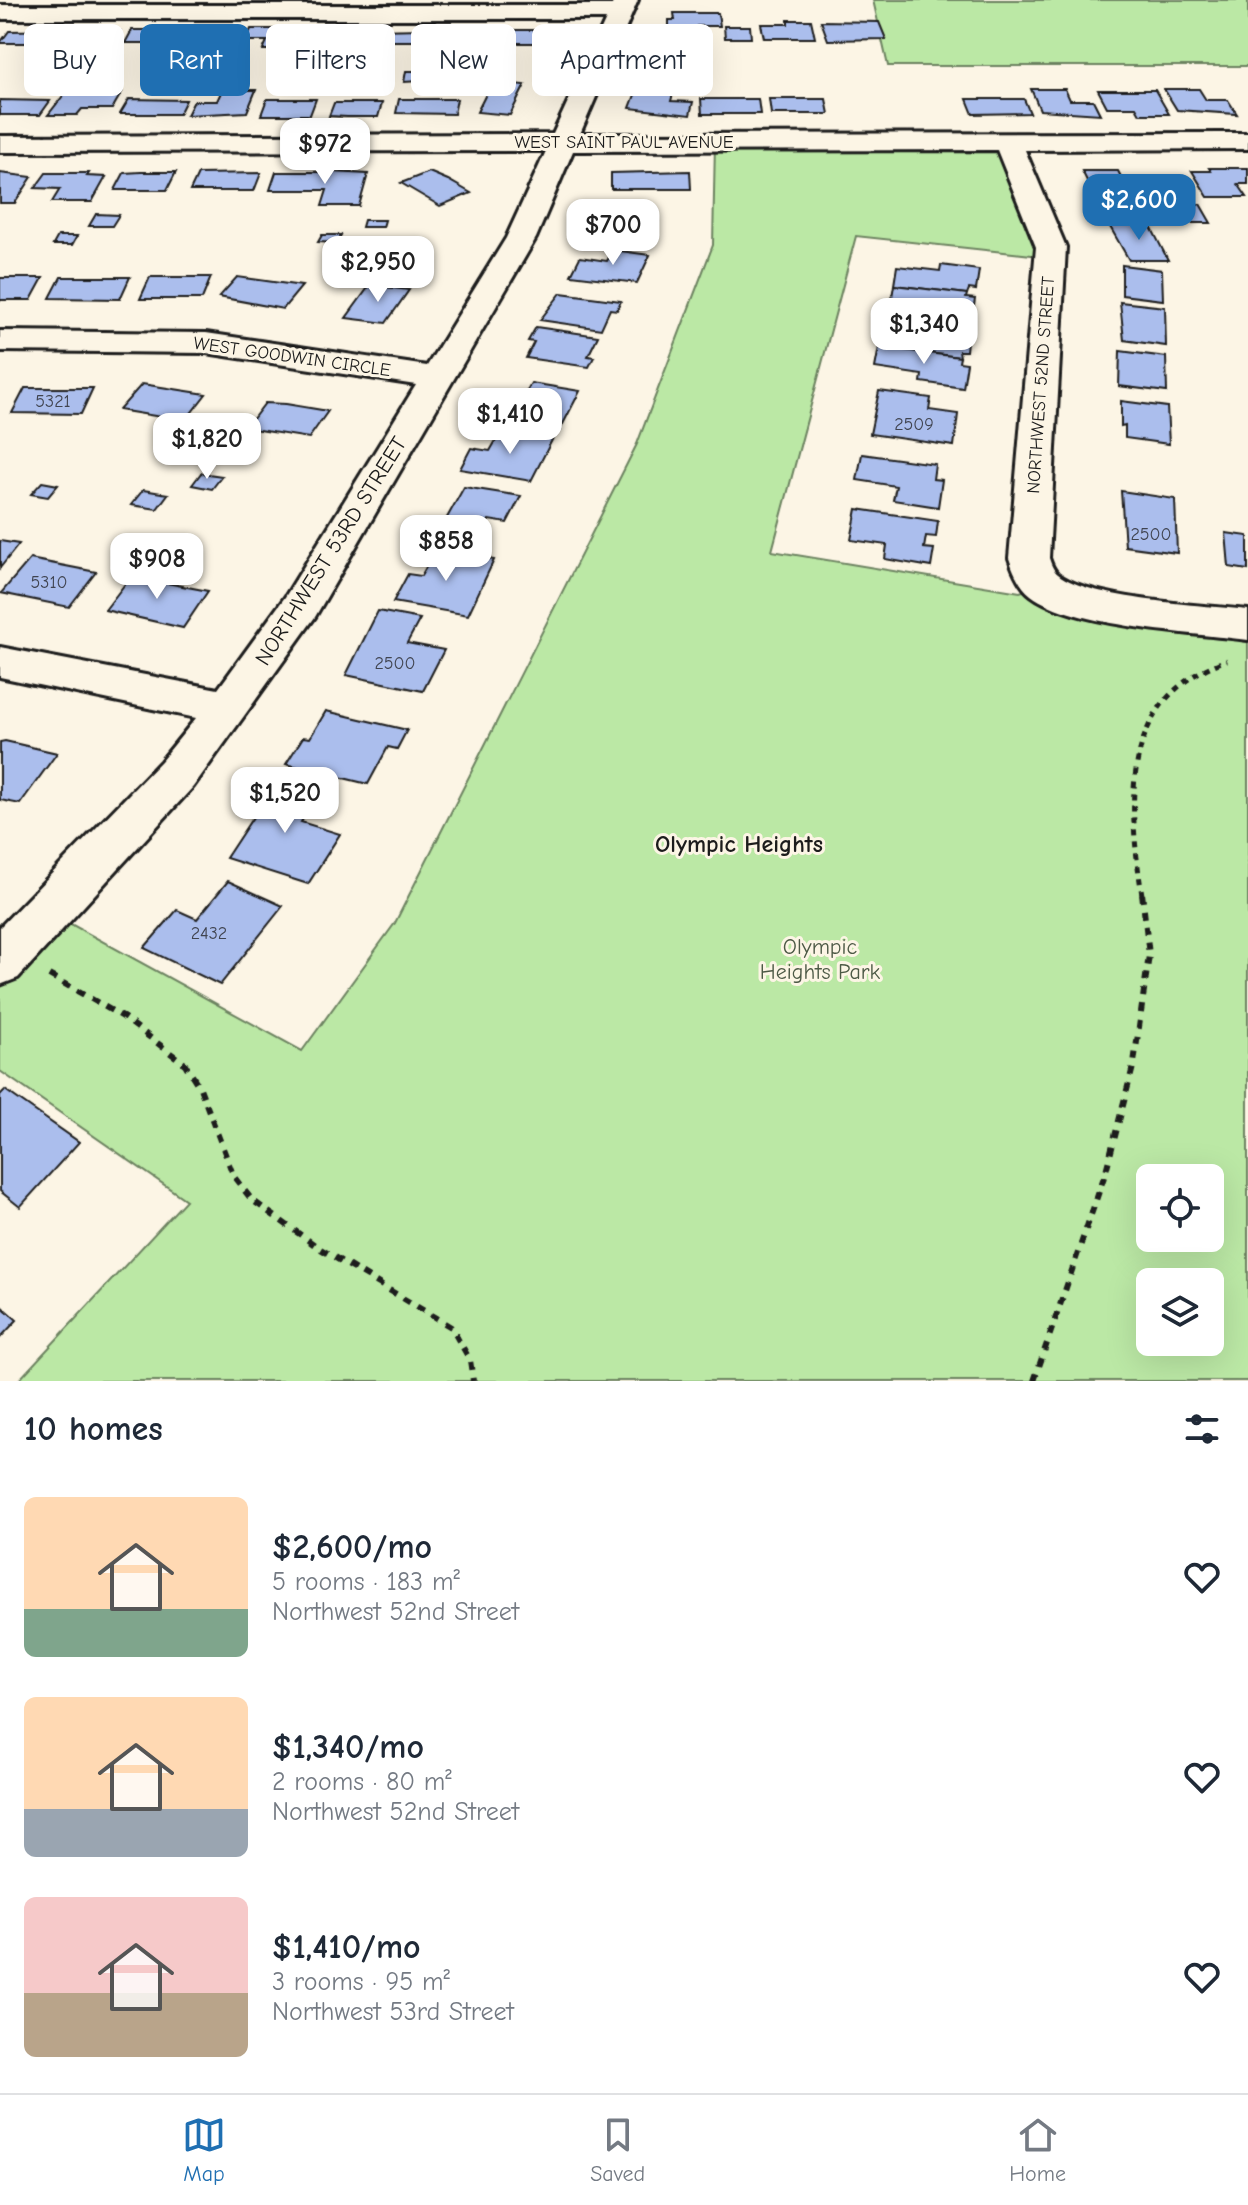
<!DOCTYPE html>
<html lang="en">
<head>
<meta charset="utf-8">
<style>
  body { margin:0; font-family:"Comic Neue",sans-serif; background:#f6f6f7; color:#1f2937; height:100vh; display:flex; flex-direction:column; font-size:30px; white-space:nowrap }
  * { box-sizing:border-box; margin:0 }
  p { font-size:26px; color:#747a83 }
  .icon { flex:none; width:44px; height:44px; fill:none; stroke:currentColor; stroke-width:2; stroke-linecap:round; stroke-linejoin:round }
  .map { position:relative; height:1381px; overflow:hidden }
  .panel { display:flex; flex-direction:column; background:#fff; flex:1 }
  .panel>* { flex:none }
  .banner { position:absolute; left:24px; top:24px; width:800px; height:72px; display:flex; gap:16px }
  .fabs { position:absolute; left:1136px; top:1164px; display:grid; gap:16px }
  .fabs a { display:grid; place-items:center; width:88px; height:88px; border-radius:12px; background:#fff; box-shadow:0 8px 32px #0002; font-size:40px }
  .price { position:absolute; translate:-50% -68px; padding:0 18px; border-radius:16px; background:#fff; color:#222; font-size:26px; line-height:52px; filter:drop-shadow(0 2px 4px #0008) }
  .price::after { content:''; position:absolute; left:50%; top:48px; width:24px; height:18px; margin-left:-12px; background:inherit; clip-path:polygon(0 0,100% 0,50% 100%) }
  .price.active { background:#1f6fb2; color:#fff }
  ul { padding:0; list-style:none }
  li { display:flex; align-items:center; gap:24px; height:200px; padding:0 24px }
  li span { display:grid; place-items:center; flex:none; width:224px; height:160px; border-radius:12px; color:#555 }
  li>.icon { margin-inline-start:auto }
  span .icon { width:96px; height:96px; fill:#fffc; stroke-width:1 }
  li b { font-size:34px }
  h2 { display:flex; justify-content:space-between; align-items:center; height:96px; padding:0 24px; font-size:34px }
  .chip { padding:0 28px; border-radius:12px; background:#fff; box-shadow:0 8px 32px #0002; font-size:28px; line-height:72px }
  .chip.active { background:#1f6fb2; color:#fff }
  .dock { display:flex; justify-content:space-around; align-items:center; height:112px; border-top:2px solid #e0e1e3; background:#fff; font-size:22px; color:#747a83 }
  .dock a { display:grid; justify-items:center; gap:4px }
  .dock .active { color:#1f6fb2 }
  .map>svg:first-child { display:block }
  .green { fill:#bbe8a5; stroke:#6c8260; stroke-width:2; fill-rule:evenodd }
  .building { fill:#abbeed; stroke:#1c1c1c; stroke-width:2 }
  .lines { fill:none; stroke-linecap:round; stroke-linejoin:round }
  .minor-casing { stroke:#1c1c1c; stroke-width:6 }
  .path-far1 { stroke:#1c1c1c; stroke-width:5; stroke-dasharray:6 6; stroke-linecap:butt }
  .path { stroke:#1c1c1c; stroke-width:6; stroke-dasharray:8 8; stroke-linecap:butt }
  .minor { fill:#fcf5e5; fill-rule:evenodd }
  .labels { text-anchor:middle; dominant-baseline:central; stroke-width:6; stroke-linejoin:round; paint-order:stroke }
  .far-street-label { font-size:18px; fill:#1c1c1c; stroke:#fcf5e5 }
  .number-label { font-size:18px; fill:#404450 }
  .street-label { font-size:22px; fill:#1c1c1c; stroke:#fcf5e5 }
  .park-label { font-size:22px; fill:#4c5945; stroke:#fcf5e5 }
  .neighbourhood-label { font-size:24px; font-weight:bold; fill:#1c1c1c; stroke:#fcf5e5 }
</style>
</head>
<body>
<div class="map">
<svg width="1248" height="1381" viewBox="0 0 1248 1381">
  <rect width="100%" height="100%" fill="#fcf5e5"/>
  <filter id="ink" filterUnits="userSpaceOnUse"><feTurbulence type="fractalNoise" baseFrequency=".0125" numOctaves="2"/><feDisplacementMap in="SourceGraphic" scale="16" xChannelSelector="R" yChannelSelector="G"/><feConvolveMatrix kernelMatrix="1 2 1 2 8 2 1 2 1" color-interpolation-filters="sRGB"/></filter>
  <g filter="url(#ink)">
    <g class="green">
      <polygon points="873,0 1248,0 1248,66 888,66"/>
      <path d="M715,142H1008L1050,257L856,236L772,551L1020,592L1044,584L1248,625V1381H18L186,1200L0,1071V962L49,912L302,1051L395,923L637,444L713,245ZM1150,1178H1210V1238H1150ZM1150,1282H1210V1342H1150Z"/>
    </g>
    <g class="building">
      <polygon points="674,13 718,13 720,26 697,26 697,34 669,34 669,20 675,20"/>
      <polygon points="788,20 811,20 815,38 764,38 761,24 788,24"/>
      <polygon points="821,21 879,22 886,39 828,40"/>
      <polygon points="724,26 750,26 751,38 725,38"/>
      <polygon points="244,29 238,42 185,42 191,30"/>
      <polygon points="251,29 288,29 304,32 296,50 263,50 267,41 246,41"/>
      <polygon points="422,29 418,41 373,41 376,30"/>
      <polygon points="62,30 53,43 0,43 9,31"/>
      <polygon points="132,30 182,30 175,43 125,43"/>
      <polygon points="433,30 485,30 483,43 430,43"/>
      <polygon points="501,30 549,30 548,43 499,43"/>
      <polygon points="72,31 120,31 112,44 63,44"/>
      <polygon points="315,31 364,31 360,44 310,44"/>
      <polygon points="664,41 710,41 711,55 687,55 688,64 659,64 658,48 664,48"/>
      <polygon points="406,71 422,71 420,81 404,82"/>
      <polygon points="492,82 525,85 510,115 477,112"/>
      <polygon points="638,87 674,90 671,101 693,102 690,115 630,108"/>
      <polygon points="1031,89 1065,89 1070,100 1093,100 1100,114 1040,110"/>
      <polygon points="1164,89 1199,89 1206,100 1228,100 1237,114 1177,110"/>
      <polygon points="222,90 256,90 247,112 187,115 194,101 217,101"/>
      <polygon points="1098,90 1155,90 1169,114 1140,114 1136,107 1107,107"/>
      <polygon points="66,92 122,92 112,109 82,109 77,115 48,115"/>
      <polygon points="129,99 186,100 179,114 120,114"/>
      <polygon points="267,99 316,99 310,115 261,115"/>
      <polygon points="399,99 457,99 454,114 396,113"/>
      <polygon points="701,99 758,99 760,114 702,114"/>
      <polygon points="769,99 826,99 829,114 771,114"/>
      <polygon points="967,99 1024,99 1030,113 973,114"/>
      <polygon points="0,100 50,101 40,115 0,115"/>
      <polygon points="334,103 382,103 378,117 347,117 329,116"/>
      <polygon points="1209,168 1248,168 1248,184 1238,184 1247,197 1208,197 1192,171 1211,171"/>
      <polygon points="690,171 691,189 611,189 611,173"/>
      <polygon points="1082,171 1118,171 1137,207 1100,207"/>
      <polygon points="141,172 176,172 167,190 115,190 124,173"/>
      <polygon points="276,172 333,172 368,174 359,206 322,206 327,190 270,190"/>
      <polygon points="429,172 448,180 471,193 440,206 401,183"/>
      <polygon points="0,173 32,177 15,203 0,203"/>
      <polygon points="46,173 89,173 87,176 106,177 92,202 52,202 60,189 35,188"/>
      <polygon points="261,173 254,191 190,191 198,174"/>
      <polygon points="601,204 634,207 630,219 658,222 652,242 596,237 600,227 592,226"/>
      <polygon points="1139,204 1200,204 1211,223 1149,223"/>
      <polygon points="96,214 119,215 112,226 89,226"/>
      <polygon points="364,220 385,220 383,227 362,227"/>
      <polygon points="1109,225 1150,225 1168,260 1129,260"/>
      <polygon points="322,235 341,235 338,243 318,242"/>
      <polygon points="58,236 77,236 72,245 53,245"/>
      <polygon points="613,250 650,255 637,283 571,275 580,257 607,261"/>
      <polygon points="941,265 979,270 976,290 969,289 967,294 894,285 897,266 940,271"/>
      <polygon points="1122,265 1162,270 1163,300 1122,295"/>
      <polygon points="61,277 130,277 120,299 50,298"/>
      <polygon points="150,277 211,277 202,299 140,299"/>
      <polygon points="237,277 302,286 283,309 219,297"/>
      <polygon points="0,278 43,278 31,300 0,300"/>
      <polygon points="370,285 409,290 386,323 346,318"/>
      <polygon points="894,285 967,294 966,298 975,299 972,320 934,315 935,308 891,303"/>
      <polygon points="561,293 621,301 617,310 610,309 601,329 540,320"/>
      <polygon points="1120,302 1165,307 1166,346 1124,340"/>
      <polygon points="883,326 932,333 933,326 968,331 966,351 959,351 960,357 879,347"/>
      <polygon points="536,327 598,336 588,356 594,357 589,367 526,358 534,342 528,341"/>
      <polygon points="879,347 960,357 959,362 967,363 963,388 921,382 922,375 875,368"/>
      <polygon points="1120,351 1166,357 1167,392 1119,386"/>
      <polygon points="531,383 580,391 560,430 491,419 502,400 520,403"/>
      <polygon points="142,384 206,394 185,421 119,410"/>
      <polygon points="25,388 93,388 81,414 12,413"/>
      <polygon points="879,391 931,398 929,410 958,414 954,446 870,434"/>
      <polygon points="1121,401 1167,407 1169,444 1125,438 1125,425 1121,426"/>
      <polygon points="265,403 286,404 328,411 309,438 246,428"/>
      <polygon points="502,430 553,438 531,481 460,469 471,448 490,451"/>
      <polygon points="862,454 935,464 933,479 942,480 938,507 893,500 896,486 857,480"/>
      <polygon points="201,473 222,476 212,489 192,485"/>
      <polygon points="42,482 58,485 48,497 31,494"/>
      <polygon points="464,487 521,496 507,523 489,520 479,541 438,534"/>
      <polygon points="143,490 168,494 157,509 131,505"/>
      <polygon points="1121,491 1175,499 1177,553 1125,546"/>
      <polygon points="857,509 938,521 936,537 926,536 924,548 934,549 931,567 885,559 887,545 851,540"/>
      <polygon points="1226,533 1248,536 1248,570 1229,567"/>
      <polygon points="0,541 19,544 0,568"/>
      <polygon points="436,550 494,560 468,615 393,602 408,574 421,576"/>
      <polygon points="30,559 96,572 69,607 1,593"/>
      <polygon points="131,576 208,591 183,628 105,610"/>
      <polygon points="378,611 420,619 407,643 444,650 423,691 346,675"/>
      <polygon points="326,711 407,730 397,749 388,747 368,784 286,764 303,737 310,738"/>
      <polygon points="5,741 57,753 20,804 0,800 0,742"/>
      <polygon points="278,779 321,792 301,822 340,834 308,884 226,858"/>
      <polygon points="228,881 283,906 220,985 144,948 177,910 197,919"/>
      <polygon points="5,1090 79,1142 20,1207 0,1191 0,1095"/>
      <polygon points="0,1305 17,1320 0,1338"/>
    </g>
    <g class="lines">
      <g class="minor-casing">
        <path id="minor" d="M614,0H638L580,134L1248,133V149L1025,150L1066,247L1049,558C1051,564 1053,570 1058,574C1090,600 1204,605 1248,610V640C1194,633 1073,627 1031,595C1020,587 1013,570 1009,558L1036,247L997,150L573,151L536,238L315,617L193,787L18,978L0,985V927L161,761L196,718L0,677V647L218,689L285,597L416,385L206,353L0,351V331L206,333L427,366L506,238L546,151L0,152V136L553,134L606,19H0V5H612Z"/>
      </g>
      <path class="path-far1" d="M1142,895C1128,802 1118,698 1227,660"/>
      <g class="path">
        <polyline points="49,975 123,1017 185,1064 200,1088 234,1177 252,1200 319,1248 451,1327 470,1360 473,1381"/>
        <polyline points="1034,1381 1106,1171 1134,1063 1149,955 1142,893"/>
      </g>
      <use href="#minor" class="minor"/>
    </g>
  </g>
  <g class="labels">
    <g class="far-street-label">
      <text x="624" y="142">WEST SAINT PAUL AVENUE</text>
      <text transform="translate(292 357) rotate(8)">WEST GOODWIN CIRCLE</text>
      <text transform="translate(1041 385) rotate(-86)">NORTHWEST 52ND STREET</text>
    </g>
    <g class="number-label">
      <text x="53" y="401">5321</text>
      <text x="914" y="424">2509</text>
      <text x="1151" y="534">2500</text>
      <text x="49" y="582">5310</text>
      <text x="395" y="663">2500</text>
      <text x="209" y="933">2432</text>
    </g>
    <g class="street-label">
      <text transform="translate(331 551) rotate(-58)">NORTHWEST 53RD STREET</text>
    </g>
    <g class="park-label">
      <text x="820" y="947">Olympic<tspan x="820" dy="25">Heights Park</tspan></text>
    </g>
    <g class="neighbourhood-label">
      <text x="739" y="844">Olympic Heights</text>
    </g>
  </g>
</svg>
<div class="fabs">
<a><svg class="icon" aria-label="locate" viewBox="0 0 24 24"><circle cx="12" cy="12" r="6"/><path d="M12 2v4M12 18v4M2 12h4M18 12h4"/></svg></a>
<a><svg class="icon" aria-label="layers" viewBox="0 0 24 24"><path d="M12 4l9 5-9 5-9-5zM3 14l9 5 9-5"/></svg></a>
</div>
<b class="price" style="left:325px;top:186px">$972</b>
<b class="price active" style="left:1139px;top:242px">$2,600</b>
<b class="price" style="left:613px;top:267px">$700</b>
<b class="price" style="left:378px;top:304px">$2,950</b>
<b class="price" style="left:924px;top:366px">$1,340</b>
<b class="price" style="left:510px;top:456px">$1,410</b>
<b class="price" style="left:207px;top:481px">$1,820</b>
<b class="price" style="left:446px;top:583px">$858</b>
<b class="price" style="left:157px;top:601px">$908</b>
<b class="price" style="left:285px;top:835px">$1,520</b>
<div class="banner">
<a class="chip">Buy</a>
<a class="chip active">Rent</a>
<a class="chip">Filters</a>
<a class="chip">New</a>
<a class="chip">Apartment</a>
</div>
</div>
<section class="panel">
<h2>10 homes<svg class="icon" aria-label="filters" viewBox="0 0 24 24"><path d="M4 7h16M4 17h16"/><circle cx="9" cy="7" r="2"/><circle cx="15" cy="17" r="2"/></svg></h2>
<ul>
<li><span style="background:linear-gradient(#ffd9b3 70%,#7fa58c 0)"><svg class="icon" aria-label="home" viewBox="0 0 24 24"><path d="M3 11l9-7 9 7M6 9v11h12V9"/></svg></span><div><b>$2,600/mo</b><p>5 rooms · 183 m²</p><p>Northwest 52nd Street</p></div><svg class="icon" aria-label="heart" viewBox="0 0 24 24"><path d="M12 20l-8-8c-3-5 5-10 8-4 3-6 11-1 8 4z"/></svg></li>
<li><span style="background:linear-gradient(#ffd9b3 70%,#9aa5b1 0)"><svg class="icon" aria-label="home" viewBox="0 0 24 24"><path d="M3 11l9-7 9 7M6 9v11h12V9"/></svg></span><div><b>$1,340/mo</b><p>2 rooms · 80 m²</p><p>Northwest 52nd Street</p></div><svg class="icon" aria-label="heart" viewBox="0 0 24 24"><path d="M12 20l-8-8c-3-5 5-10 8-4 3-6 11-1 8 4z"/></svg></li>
<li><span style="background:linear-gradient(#f6c9c9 60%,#b9a48a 0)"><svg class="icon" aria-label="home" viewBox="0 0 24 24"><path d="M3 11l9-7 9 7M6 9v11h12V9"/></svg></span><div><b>$1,410/mo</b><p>3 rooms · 95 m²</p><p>Northwest 53rd Street</p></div><svg class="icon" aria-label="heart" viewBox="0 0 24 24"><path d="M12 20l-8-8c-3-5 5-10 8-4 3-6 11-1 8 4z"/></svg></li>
</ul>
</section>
<nav class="dock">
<a class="active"><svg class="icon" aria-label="map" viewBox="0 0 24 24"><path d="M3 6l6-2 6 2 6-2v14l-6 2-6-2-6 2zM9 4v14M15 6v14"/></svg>Map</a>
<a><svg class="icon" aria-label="saved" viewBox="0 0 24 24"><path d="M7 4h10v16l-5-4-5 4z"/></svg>Saved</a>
<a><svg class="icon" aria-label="home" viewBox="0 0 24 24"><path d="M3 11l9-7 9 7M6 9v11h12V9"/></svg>Home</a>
</nav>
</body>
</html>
